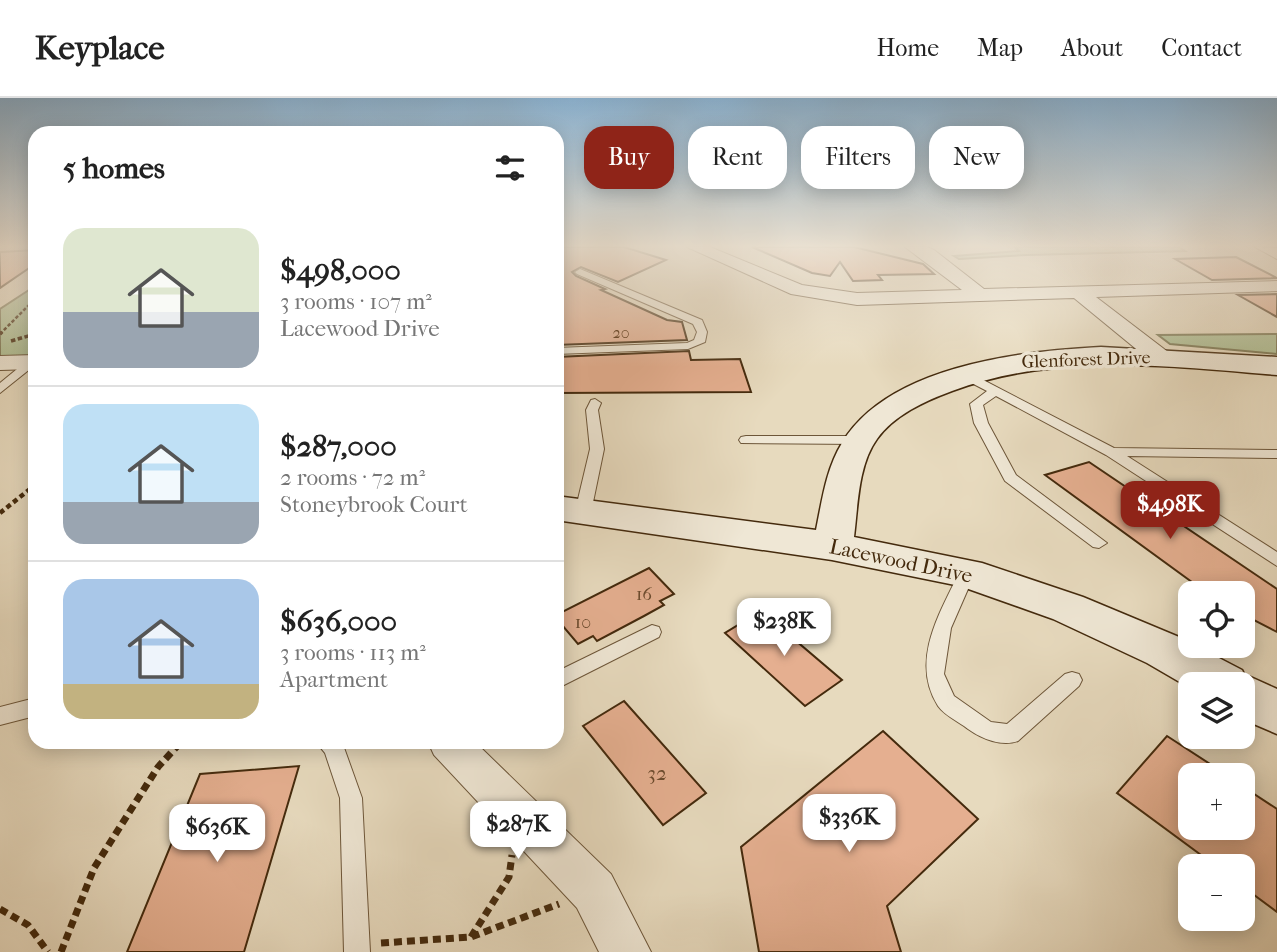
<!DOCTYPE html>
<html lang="en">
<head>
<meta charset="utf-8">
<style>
  body { margin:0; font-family:"IM FELL French Canon",serif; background:#f6f6f6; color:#222; height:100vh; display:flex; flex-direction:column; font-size:26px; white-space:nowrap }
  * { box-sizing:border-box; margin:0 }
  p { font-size:23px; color:#767676 }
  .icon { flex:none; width:38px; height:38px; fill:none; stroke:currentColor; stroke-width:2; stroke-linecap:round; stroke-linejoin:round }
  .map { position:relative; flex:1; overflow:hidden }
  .details { position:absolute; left:28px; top:28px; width:536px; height:623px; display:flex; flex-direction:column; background:#fff; border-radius:21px; box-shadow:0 4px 18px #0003 }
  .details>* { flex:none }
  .top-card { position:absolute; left:584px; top:28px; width:586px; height:63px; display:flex; gap:14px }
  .fabs { position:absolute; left:1178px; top:483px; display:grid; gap:14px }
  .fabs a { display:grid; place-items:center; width:77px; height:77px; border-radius:14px; background:#fff; box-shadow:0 4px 18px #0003; font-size:35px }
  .price { position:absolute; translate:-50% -60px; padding:0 16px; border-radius:14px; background:#fff; color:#222; font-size:23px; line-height:46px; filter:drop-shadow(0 2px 4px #0008) }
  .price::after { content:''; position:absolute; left:50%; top:42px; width:21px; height:16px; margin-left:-10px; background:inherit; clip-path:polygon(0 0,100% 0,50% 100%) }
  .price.current { background:#8f2418; color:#fff }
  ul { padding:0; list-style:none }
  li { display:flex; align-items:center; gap:21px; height:175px; padding:0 35px }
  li+li { border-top:2px solid #e0e0e0 }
  li span { display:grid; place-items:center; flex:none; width:196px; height:140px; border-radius:21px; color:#555 }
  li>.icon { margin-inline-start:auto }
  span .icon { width:84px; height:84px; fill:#fffc; stroke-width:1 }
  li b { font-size:30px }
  h2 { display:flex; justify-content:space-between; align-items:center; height:84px; padding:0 35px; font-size:30px }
  .chip { padding:0 24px; border-radius:21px; background:#fff; box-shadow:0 4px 18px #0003; font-size:24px; line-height:63px }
  .chip.current { background:#8f2418; color:#fff }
  header { display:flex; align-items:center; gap:42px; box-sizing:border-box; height:98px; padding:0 35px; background:#fff; border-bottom:2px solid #e0e0e0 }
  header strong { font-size:33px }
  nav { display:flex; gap:38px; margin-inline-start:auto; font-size:24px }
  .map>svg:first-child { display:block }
  .green { fill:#b0c195; stroke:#7a7651; stroke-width:2 }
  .building { fill:#e5af90; stroke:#442a0d; stroke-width:2 }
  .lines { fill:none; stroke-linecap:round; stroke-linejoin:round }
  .lane-casing { stroke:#6d5639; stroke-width:2 }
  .street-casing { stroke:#6d5639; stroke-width:2 }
  .secondary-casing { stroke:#442a0d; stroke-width:3 }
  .path-far3 { stroke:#442a0d; stroke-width:2.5; stroke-dasharray:3.5 2; stroke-linecap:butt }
  .path-far2 { stroke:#442a0d; stroke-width:3.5; stroke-dasharray:4.5 2.5; stroke-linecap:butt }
  .path-far1 { stroke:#442a0d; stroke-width:4.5; stroke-dasharray:5 3.5; stroke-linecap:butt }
  .path { stroke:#442a0d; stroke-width:7; stroke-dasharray:8 5; stroke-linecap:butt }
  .lane { fill:#efe7d5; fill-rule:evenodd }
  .street { fill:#efe7d5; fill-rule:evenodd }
  .secondary { fill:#efe7d5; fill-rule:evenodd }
  .labels { text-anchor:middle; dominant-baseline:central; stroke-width:7; stroke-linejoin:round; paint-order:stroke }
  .far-number-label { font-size:16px; fill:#6c4b2e }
  .far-street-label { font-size:18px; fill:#442a0d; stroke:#efe7d5 }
  .number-label { font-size:18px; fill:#6c4b2e }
  .street-label { font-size:21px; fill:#442a0d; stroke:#efe7d5 }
  .near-number-label { font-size:21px; fill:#6c4b2e }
</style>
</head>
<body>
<header>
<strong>Keyplace</strong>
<nav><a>Home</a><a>Map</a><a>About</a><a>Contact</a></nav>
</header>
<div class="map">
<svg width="1277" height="854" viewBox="0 0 1277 854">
  <rect width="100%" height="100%" fill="#e7dabe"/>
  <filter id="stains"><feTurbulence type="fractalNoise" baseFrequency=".00286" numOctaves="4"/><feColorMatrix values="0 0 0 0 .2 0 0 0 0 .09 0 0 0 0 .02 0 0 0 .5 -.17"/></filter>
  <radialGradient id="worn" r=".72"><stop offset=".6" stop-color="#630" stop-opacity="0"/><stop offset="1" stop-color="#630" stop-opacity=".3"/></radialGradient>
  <g class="green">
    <polygon points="1015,149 1179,149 1185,153 1026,157 959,161 954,158 1019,153"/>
    <polygon points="35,188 35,258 0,260 0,211"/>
    <polygon points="1277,236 1277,256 1170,246 1158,237"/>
  </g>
  <g class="building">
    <polygon points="560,149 624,149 666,162 618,184 581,169 572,174 576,178 605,191 601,192 667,222 682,224 687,242 556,247"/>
    <polygon points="752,149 854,149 923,166 934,176 878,177 882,182 853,183 840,164 830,178 812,175"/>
    <polygon points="35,152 35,166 0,190 0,154"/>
    <polygon points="1236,159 1277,180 1212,182 1175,161"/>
    <polygon points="1277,196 1277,219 1238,197"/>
    <polygon points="689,253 691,262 740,261 751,294 556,295 556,259"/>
    <polygon points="1089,364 1277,491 1277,534 1242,516 1242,495 1207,495 1045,377"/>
    <polygon points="649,470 674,496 660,503 664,507 644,518 597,543 593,538 578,546 556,520 556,517"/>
    <polygon points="761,513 842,582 805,608 725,535"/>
    <polygon points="624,603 706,695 663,727 583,628"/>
    <polygon points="883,633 978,721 887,808 901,854 759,854 741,749"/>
    <polygon points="1167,638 1227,677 1190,677 1190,730 1242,730 1242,688 1277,711 1277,814 1242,788 1242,768 1216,768 1117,695"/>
    <polygon points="299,668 244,854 127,854 200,676"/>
  </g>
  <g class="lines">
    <g class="lane-casing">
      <g id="lane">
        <polygon points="580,171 702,222 707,234 705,244 688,251 556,256 556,250 687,245 694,242 697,234 693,226 577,176 575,174"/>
        <polygon points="35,261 35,267 0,295 0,285 28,262"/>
        <polygon points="964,272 1114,350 1277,352 1277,360 1127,358 1277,454 1277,468 1106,357 996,298 983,307 988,325 1016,377 1107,445 1099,450 1093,449 1005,383 974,325 970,306 987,293 960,279 958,276"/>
        <polygon points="595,301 601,305 598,312 604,351 591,414 583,419 575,414 590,351 586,312 591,302"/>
        <polygon points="746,338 860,338 867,342 860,346 741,345 739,342 741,339"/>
        <path d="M967,469L973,471L975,475L951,530L944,576L954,598L991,624L1007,626L1065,576L1072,574L1079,576L1082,582L1079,588L1018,643C1002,649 982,641 968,631C959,624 944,617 938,608C910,564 939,516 959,475L961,471Z"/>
        <polygon points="652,527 659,529 661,534 659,539 556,591 556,574"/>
        <polygon points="35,600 35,618 0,627 0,609"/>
        <polygon points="316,644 342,644 362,700 370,854 344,854 340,700 325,655"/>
      </g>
    </g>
    <g class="street-casing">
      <g id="street">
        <polygon points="687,149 710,149 802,187 857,195 962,192 905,149 927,149 934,152 984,191 1277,183 1277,193 1096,199 1168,254 1171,259 1168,264 1152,264 1074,200 857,207 791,196"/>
        <polygon points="1255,149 1277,150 1277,161"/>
        <polygon points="35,257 35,271 0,272 0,258"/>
        <polygon points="428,644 475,644 611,776 651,854 599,854 577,810 434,657"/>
      </g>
    </g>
    <g class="secondary-casing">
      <path id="secondary" d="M1101,249L1277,259V277C1168,268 1057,254 952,293C925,303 894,317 877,341C858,367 858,408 854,439L982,465L1083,499L1179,539L1190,545V548H1196L1242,572L1244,576L1277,591V636L1242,621V586H1190V590L1147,565L1053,521L960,488L832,462L556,422V398L816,432C822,403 826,371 842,345C888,268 1020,253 1101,249Z"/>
    </g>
    <polyline class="path-far3" points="0,236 30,206"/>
    <g class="path-far2">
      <polyline points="0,236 2,234"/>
      <polyline points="11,243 35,236"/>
    </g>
    <polyline class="path-far1" points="0,415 35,387"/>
    <g class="path">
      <polyline points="0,811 28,827 48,854"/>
      <polyline points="471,839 509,779 512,757"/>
      <polyline points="381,845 471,839 559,806"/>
      <polyline points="61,854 94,770 158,669 181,644"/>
    </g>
    <use href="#lane" class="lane"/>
    <use href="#street" class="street"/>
    <use href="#secondary" class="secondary"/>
  </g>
  <linearGradient id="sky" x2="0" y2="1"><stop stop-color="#8ab5d7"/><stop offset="0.55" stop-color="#f4eee2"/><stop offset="1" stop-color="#f4eee2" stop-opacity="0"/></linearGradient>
  <rect width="1277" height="269" fill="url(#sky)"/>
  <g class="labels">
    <g class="far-number-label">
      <text x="621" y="234">20</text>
    </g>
    <g class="far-street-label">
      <text transform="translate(1086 262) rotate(-2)">Glenforest Drive</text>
    </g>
    <g class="number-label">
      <text x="644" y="496">16</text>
      <text x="583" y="524">10</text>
    </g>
    <g class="street-label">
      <text transform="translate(901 463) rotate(12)">Lacewood Drive</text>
    </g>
    <g class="near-number-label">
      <text x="657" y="675">32</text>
    </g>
  </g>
  <rect width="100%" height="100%" filter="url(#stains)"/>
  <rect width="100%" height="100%" fill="url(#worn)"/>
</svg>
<div class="fabs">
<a><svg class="icon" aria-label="locate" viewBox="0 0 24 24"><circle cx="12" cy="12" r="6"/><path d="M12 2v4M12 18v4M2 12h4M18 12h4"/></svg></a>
<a><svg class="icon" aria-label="layers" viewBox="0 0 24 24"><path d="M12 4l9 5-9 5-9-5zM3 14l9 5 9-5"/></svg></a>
<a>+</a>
<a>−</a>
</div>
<b class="price current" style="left:1170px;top:443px">$498K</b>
<b class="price" style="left:784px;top:560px">$238K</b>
<b class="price" style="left:849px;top:756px">$336K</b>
<b class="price" style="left:518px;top:763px">$287K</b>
<b class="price" style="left:217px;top:766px">$636K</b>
<div class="top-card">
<a class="chip current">Buy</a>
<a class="chip">Rent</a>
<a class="chip">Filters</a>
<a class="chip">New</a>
</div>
<section class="details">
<h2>5 homes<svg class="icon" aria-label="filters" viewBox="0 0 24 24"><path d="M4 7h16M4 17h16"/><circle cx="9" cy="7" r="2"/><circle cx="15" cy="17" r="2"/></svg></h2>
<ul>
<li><span style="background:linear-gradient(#dfe7d0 60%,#9aa5b1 0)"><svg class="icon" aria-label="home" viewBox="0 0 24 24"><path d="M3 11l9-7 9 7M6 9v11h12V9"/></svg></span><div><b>$498,000</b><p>3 rooms · 107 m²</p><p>Lacewood Drive</p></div></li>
<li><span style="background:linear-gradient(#bfe0f5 70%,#9aa5b1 0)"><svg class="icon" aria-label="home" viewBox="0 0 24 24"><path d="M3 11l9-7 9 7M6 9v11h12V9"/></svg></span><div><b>$287,000</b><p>2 rooms · 72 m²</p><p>Stoneybrook Court</p></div></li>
<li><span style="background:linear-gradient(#a9c7e8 75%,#c2b280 0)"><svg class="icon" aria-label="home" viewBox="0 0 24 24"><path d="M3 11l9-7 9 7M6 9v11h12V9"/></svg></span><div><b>$636,000</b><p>3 rooms · 113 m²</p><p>Apartment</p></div></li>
</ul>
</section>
</div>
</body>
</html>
